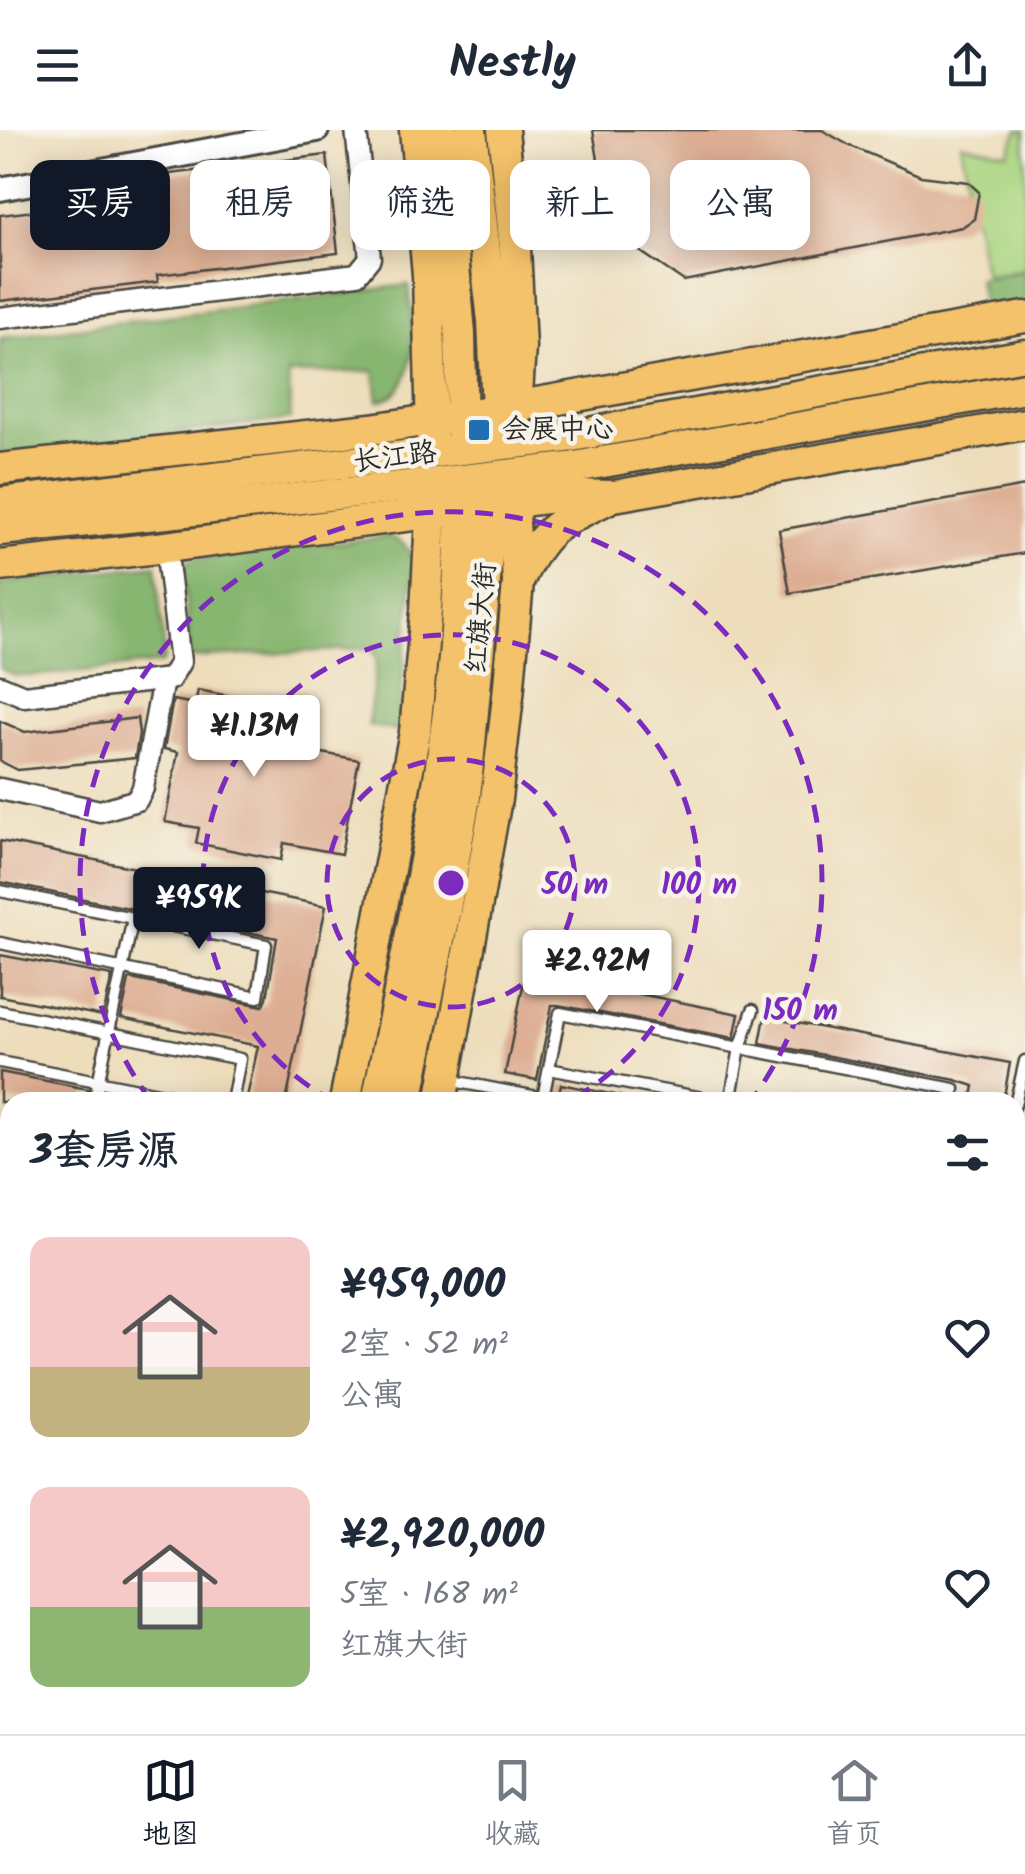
<!DOCTYPE html>
<html lang="zh">
<head>
<meta charset="utf-8">
<style>
  body { margin:0; font-family:Kalam,"LXGW WenKai TC",sans-serif; background:#f2f2f3; color:#1f2937; height:100vh; display:flex; flex-direction:column; font-size:38px; white-space:nowrap }
  * { box-sizing:border-box; margin:0 }
  p { font-size:32px; color:#747a83 }
  .icon { flex:none; width:55px; height:55px; fill:none; stroke:currentColor; stroke-width:2; stroke-linecap:round; stroke-linejoin:round }
  .map { position:relative; flex:1; overflow:hidden }
  .sheet { position:absolute; left:0px; top:962px; width:1025px; height:642px; display:flex; flex-direction:column; background:#fff; border-radius:30px 30px 0 0; box-shadow:0 5px 25px #0003 }
  .sheet>* { flex:none }
  .guide { position:absolute; left:30px; top:30px; width:965px; height:90px; display:flex; gap:20px }
  .price { position:absolute; translate:-50% -85px; padding:0 22px; border-radius:10px; background:#fff; color:#222; font-size:32px; line-height:65px; filter:drop-shadow(0 2px 5px #0008) }
  .price::after { content:''; position:absolute; left:50%; top:60px; width:30px; height:22px; margin-left:-15px; background:inherit; clip-path:polygon(0 0,100% 0,50% 100%) }
  .price.current { background:#111827; color:#fff }
  ul { padding:0; list-style:none }
  li { display:flex; align-items:center; gap:30px; height:250px; padding:0 30px }
  li span { display:grid; place-items:center; flex:none; width:280px; height:200px; border-radius:20px; color:#555 }
  li>.icon { margin-inline-start:auto }
  span .icon { width:120px; height:120px; fill:#fffc; stroke-width:1 }
  li b { font-size:42px }
  h2 { display:flex; justify-content:space-between; align-items:center; height:120px; padding:0 30px; font-size:42px }
  .chip { padding:0 35px; border-radius:20px; background:#fff; box-shadow:0 5px 25px #0003; font-size:35px; line-height:90px }
  .chip.current { background:#111827; color:#fff }
  header { display:flex; justify-content:space-between; align-items:center; height:130px; padding:0 30px; background:#fff; font-size:45px; font-weight:700 }
  .tabs { display:flex; justify-content:space-around; align-items:center; height:140px; border-top:2px solid #e0e1e3; background:#fff; font-size:28px; color:#747a83 }
  .tabs a { display:grid; justify-items:center; gap:5px }
  .tabs .current { color:#111827 }
  .map>svg:first-child { display:block }
  .green { fill:#aad581; stroke:#6a8056; stroke-width:2.5 }
  .forest { fill:#87b66f; stroke:#59704d; stroke-width:2.5 }
  .building { fill:#ddae93 }
  .lines { fill:none; stroke-linecap:round; stroke-linejoin:round }
  .service-casing { stroke:#484641; stroke-width:15 }
  .minor-casing { stroke:#484641; stroke-width:25 }
  .tertiary-casing { stroke:#484641; stroke-width:28 }
  .secondary-casing { stroke:#484641; stroke-width:32 }
  .primary-casing { stroke:#484641; stroke-width:35 }
  .service { stroke:#fff; stroke-width:10 }
  .minor { stroke:#fff; stroke-width:20 }
  .tertiary { stroke:#fff; stroke-width:22 }
  .secondary { stroke:#fbe7c3; stroke-width:28 }
  .primary { stroke:#f4c26a; stroke-width:30 }
  .ring { fill:none; stroke:#7b2cbf; stroke-width:5; stroke-dasharray:18 12 }
  .poi-dot { fill:#1f6fb2; stroke:#f7f3e8; stroke-width:4 }
  .labels { text-anchor:middle; dominant-baseline:central; stroke-width:9; stroke-linejoin:round; paint-order:stroke }
  .poi-label { font-size:28px; fill:#2b2b2b; stroke:#f7f3e8; text-anchor:start }
  .street-label { font-size:28px; fill:#2b2b2b; stroke:#f7f3e8 }
  .centre { fill:#7b2cbf; stroke:#f7f3e8; stroke-width:5 }
  .ring-label { font-size:30px; text-anchor:middle; font-weight:bold; fill:#7b2cbf; stroke:#f7f3e8; stroke-width:9; stroke-linejoin:round; paint-order:stroke }
</style>
</head>
<body>
<header><svg class="icon" aria-label="menu" viewBox="0 0 24 24"><path d="M4 6h16M4 12h16M4 18h16"/></svg>Nestly<svg class="icon" aria-label="share" viewBox="0 0 24 24"><path d="M12 15V3M7 8l5-5 5 5M5 13v7h14v-7"/></svg></header>
<div class="map">
<svg width="1025" height="1604" viewBox="0 0 1025 1604">
  <rect width="100%" height="100%" fill="#f7f3e8"/>
  <filter id="ink" filterUnits="userSpaceOnUse"><feTurbulence type="fractalNoise" baseFrequency=".01" numOctaves="2"/><feDisplacementMap in="SourceGraphic" scale="20" xChannelSelector="R" yChannelSelector="G"/><feConvolveMatrix kernelMatrix="1 2 1 2 8 2 1 2 1" color-interpolation-filters="sRGB"/></filter>
  <filter id="wash" filterUnits="userSpaceOnUse"><feTurbulence type="fractalNoise" baseFrequency=".0048" numOctaves="4" result="noise"/><feDisplacementMap in="SourceGraphic" scale="40" xChannelSelector="R" yChannelSelector="G"/><feGaussianBlur stdDeviation="2.25" result="paint"/><feColorMatrix in="noise" values="0 0 0 0 0 0 0 0 0 0 0 0 0 0 0 0 0 1.4 0 .05"/><feComposite in="paint" operator="in"/></filter>
  <g filter="url(#wash)">
    <rect width="100%" height="100%" fill="#edddbb"/>
    <g class="green">
      <polygon points="1018,0 1025,0 1025,139 985,146 961,13 1008,23"/>
      <polygon points="1015,1563 1025,1565 1025,1604 787,1604 789,1595 1015,1595"/>
      <polygon points="488,1595 605,1595 603,1604 498,1604 486,1602"/>
    </g>
    <g class="forest">
      <polygon points="1025,141 1025,173 983,180 978,149"/>
      <path d="M409,155C411,185 421,242 393,265C389,268 383,269 378,271L374,241L288,244L291,289L0,324V208Z"/>
      <path d="M389,406C404,411 410,419 414,434L397,601L368,595L377,529L371,518L190,528L183,431Z"/>
      <polygon points="156,435 165,527 162,533 29,546 15,546 0,539 0,453"/>
    </g>
    <g id="blocks">
      <g class="building">
        <polygon points="593,0 822,0 850,16 921,46 968,52 979,62 977,73 974,89 962,97 684,151 610,101"/>
        <polygon points="327,25 338,123 157,145 158,152 0,171 0,85 144,68 141,48 153,46"/>
        <polygon points="1025,356 1025,423 790,463 779,400"/>
        <polygon points="198,560 286,577 281,600 299,603 296,618 359,630 341,724 284,713 281,730 196,713 199,698 165,692 178,622 164,619 173,570 195,574"/>
        <polygon points="137,588 139,603 135,628 18,640 0,631 0,591 25,602"/>
        <polygon points="0,711 326,776 286,972 246,972 258,916 121,888 129,850 131,849 263,876 267,868 277,808 0,752"/>
        <polygon points="0,825 112,846 103,886 0,866"/>
        <polygon points="526,841 739,884 734,908 558,875 552,875 537,950 505,944"/>
        <polygon points="765,887 1010,933 1003,972 971,972 974,956 956,950 760,913"/>
        <polygon points="0,942 88,959 85,972 0,972"/>
        <polygon points="561,954 620,966 620,972 557,972"/>
      </g>
    </g>
  </g>
  <g filter="url(#ink)">
    <use href="#blocks" fill-opacity="0" stroke="#484641" stroke-width="2.5"/>
    <g class="lines">
      <g class="service-casing">
        <g id="service">
          <polyline points="0,761 266,815 258,867 0,813"/>
          <polyline points="0,881 240,929 232,972"/>
          <polyline points="0,932 204,972"/>
          <polyline points="549,939 724,972"/>
          <polyline points="448,950 543,968 560,883 740,918 753,880"/>
          <polyline points="94,972 133,788"/>
          <polyline points="730,972 740,918 954,959 951,972"/>
          <polyline points="1015,975 1025,931"/>
          <polyline points="1015,1021 1025,1023"/>
          <polyline points="1015,1093 1025,1095"/>
          <polyline points="1015,1388 1025,1390"/>
          <polyline points="1015,1492 1025,1494"/>
          <polyline points="388,1595 434,1604"/>
          <polyline points="339,1604 341,1595"/>
          <polyline points="460,1604 462,1595"/>
        </g>
      </g>
      <g class="minor-casing">
        <g id="minor">
          <polyline points="0,188 357,144 370,128 356,0"/>
          <polyline points="0,556 24,566 170,549 180,532 166,417"/>
          <polyline points="0,659 100,681 137,670 143,658 163,550"/>
          <polyline points="675,1604 677,1595"/>
        </g>
      </g>
      <g class="tertiary-casing">
        <polyline id="tertiary" points="0,59 317,0"/>
      </g>
      <g class="secondary-casing">
        <g id="secondary">
          <polyline points="0,1038 10,1040"/>
          <polyline points="1015,1233 1025,1234"/>
        </g>
      </g>
      <g class="primary-casing">
        <g id="primary">
          <polyline points="415,0 428,145 432,307"/>
          <polyline points="442,0 460,203 462,302"/>
          <polyline points="471,0 493,191 497,280 495,301"/>
          <polyline points="503,0 515,118 520,217 515,296"/>
          <polyline points="0,339 371,299 497,280 1025,187"/>
          <polyline points="0,373 566,307 1025,225"/>
          <polyline points="0,400 177,382 569,338 1025,258"/>
          <polyline points="0,436 166,417 569,365 614,366 1025,294"/>
          <path d="M519,450C543,398 558,393 607,369"/>
          <polyline points="345,972 415,602 426,481 432,368"/>
          <path d="M377,972C405,829 439,684 453,538C459,479 459,421 462,363"/>
          <polyline points="407,972 446,774 465,667 484,464 492,356"/>
          <polyline points="441,972 496,669 508,566 518,452 514,392 515,352"/>
          <polyline points="223,1604 225,1595"/>
          <polyline points="252,1604 253,1595"/>
          <polyline points="283,1604 285,1595"/>
          <polyline points="314,1604 316,1595"/>
        </g>
      </g>
      <use href="#service" class="service"/>
      <use href="#minor" class="minor"/>
      <use href="#tertiary" class="tertiary"/>
      <use href="#secondary" class="secondary"/>
      <use href="#primary" class="primary"/>
    </g>
  </g>
  <g class="ring">
    <circle cx="451" cy="753" r="124"/>
    <path d="M335 972A248 248 0 1 1 567 972"/>
    <path d="M151 971A371 371 0 1 1 751 971"/>
  </g>
  <rect class="poi-dot" x="467" y="288" width="24" height="24" rx="5"/>
  <g class="labels">
    <g class="poi-label">
      <text x="502" y="300">会展中心</text>
    </g>
    <g class="street-label">
      <text transform="translate(395 328) rotate(-7)">长江路</text>
      <text transform="translate(482 488) rotate(-85)">红旗大街</text>
    </g>
  </g>
  <circle cx="451" cy="753" r="15" class="centre"/>
  <g class="ring-label">
    <text x="575" y="764">50 m</text>
    <text x="699" y="764">100 m</text>
    <text x="800" y="890">150 m</text>
  </g>
</svg>
<b class="price" style="left:254px;top:650px">¥1.13M</b>
<b class="price current" style="left:199px;top:822px">¥959K</b>
<b class="price" style="left:597px;top:885px">¥2.92M</b>
<div class="guide">
<a class="chip current">买房</a>
<a class="chip">租房</a>
<a class="chip">筛选</a>
<a class="chip">新上</a>
<a class="chip">公寓</a>
</div>
<section class="sheet">
<h2>3套房源<svg class="icon" aria-label="filters" viewBox="0 0 24 24"><path d="M4 7h16M4 17h16"/><circle cx="9" cy="7" r="2"/><circle cx="15" cy="17" r="2"/></svg></h2>
<ul>
<li><span style="background:linear-gradient(#f6c9c9 65%,#c2b280 0)"><svg class="icon" aria-label="home" viewBox="0 0 24 24"><path d="M3 11l9-7 9 7M6 9v11h12V9"/></svg></span><div><b>¥959,000</b><p>2室 · 52 m²</p><p>公寓</p></div><svg class="icon" aria-label="heart" viewBox="0 0 24 24"><path d="M12 20l-8-8c-3-5 5-10 8-4 3-6 11-1 8 4z"/></svg></li>
<li><span style="background:linear-gradient(#f6c9c9 60%,#8fb573 0)"><svg class="icon" aria-label="home" viewBox="0 0 24 24"><path d="M3 11l9-7 9 7M6 9v11h12V9"/></svg></span><div><b>¥2,920,000</b><p>5室 · 168 m²</p><p>红旗大街</p></div><svg class="icon" aria-label="heart" viewBox="0 0 24 24"><path d="M12 20l-8-8c-3-5 5-10 8-4 3-6 11-1 8 4z"/></svg></li>
</ul>
</section>
</div>
<nav class="tabs">
<a class="current"><svg class="icon" aria-label="map" viewBox="0 0 24 24"><path d="M3 6l6-2 6 2 6-2v14l-6 2-6-2-6 2zM9 4v14M15 6v14"/></svg>地图</a>
<a><svg class="icon" aria-label="saved" viewBox="0 0 24 24"><path d="M7 4h10v16l-5-4-5 4z"/></svg>收藏</a>
<a><svg class="icon" aria-label="home" viewBox="0 0 24 24"><path d="M3 11l9-7 9 7M6 9v11h12V9"/></svg>首页</a>
</nav>
</body>
</html>
